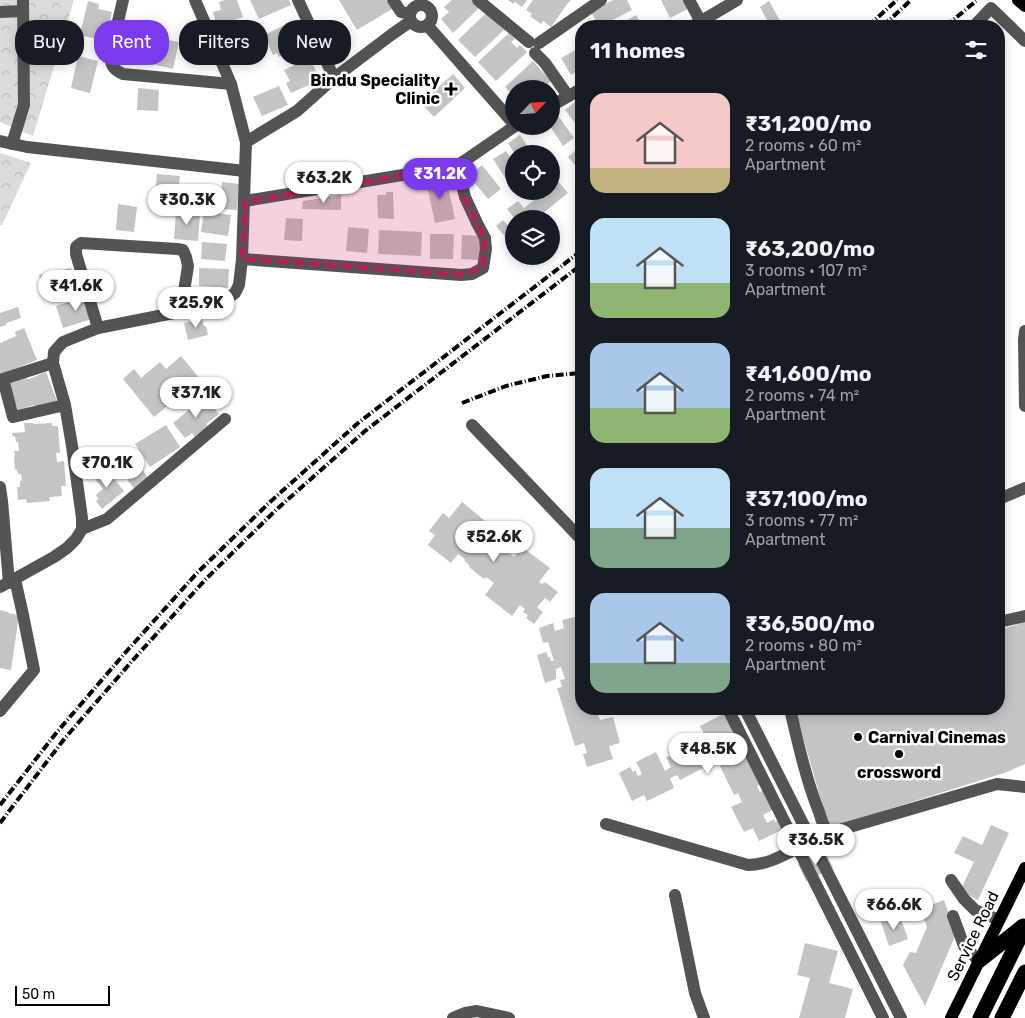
<!DOCTYPE html>
<html lang="en">
<head>
<meta charset="utf-8">
<style>
  body { margin:0; font-family:Rubik,sans-serif; background:#242831; color:#f1f3f6; height:100vh; display:flex; flex-direction:column; font-size:19px; white-space:nowrap }
  * { box-sizing:border-box; margin:0 }
  p { font-size:16px; color:#9ea1a6 }
  .icon { flex:none; width:28px; height:28px; fill:none; stroke:currentColor; stroke-width:2; stroke-linecap:round; stroke-linejoin:round }
  .map { position:relative; flex:1; overflow:hidden }
  .side { position:absolute; left:575px; top:20px; width:430px; height:695px; display:flex; flex-direction:column; background:#171b24; border-radius:20px; box-shadow:0 2px 12px #0003 }
  .side>* { flex:none }
  .banner { position:absolute; left:15px; top:20px; width:475px; height:45px; display:flex; gap:10px }
  .needle { width:32px; rotate:65deg }
  .tools { position:absolute; left:505px; top:80px; display:grid; gap:10px }
  .tools a { display:grid; place-items:center; width:55px; height:55px; border-radius:50%; background:#171b24; box-shadow:0 2px 12px #0003; font-size:25px }
  .scale { position:absolute; left:15px; bottom:12px; width:95px; box-sizing:border-box; padding-left:5px; border:2px solid #000; border-top:0; font-size:14px; line-height:18px; white-space:nowrap; color:#000; -webkit-text-stroke:4px #fff; paint-order:stroke }
  .price { position:absolute; translate:-50% -42px; padding:0 11px; border-radius:18px; background:#fff; color:#222; font-size:16px; line-height:32px; filter:drop-shadow(0 1px 2px #0008) }
  .price::after { content:''; position:absolute; left:50%; top:30px; width:15px; height:11px; margin-left:-8px; background:inherit; clip-path:polygon(0 0,100% 0,50% 100%) }
  .price.current { background:#7c3aed; color:#fff }
  ul { padding:0; list-style:none }
  li { display:flex; align-items:center; gap:15px; height:125px; padding:0 15px }
  li span { display:grid; place-items:center; flex:none; width:140px; height:100px; border-radius:15px; color:#555 }
  li>.icon { margin-inline-start:auto }
  span .icon { width:60px; height:60px; fill:#fffc; stroke-width:1 }
  li b { font-size:21px }
  h2 { display:flex; justify-content:space-between; align-items:center; height:60px; padding:0 15px; font-size:21px }
  .chip { padding:0 18px; border-radius:20px; background:#171b24; box-shadow:0 2px 12px #0003; font-size:18px; line-height:45px }
  .chip.current { background:#7c3aed; color:#fff }
  .map>svg:first-child { display:block }
  .park { fill:url(#park-crowns) }
  .building { fill:#c4c4c4 }
  .lines { fill:none; stroke-linecap:round; stroke-linejoin:round }
  .minor { stroke:#545454; stroke-width:12 }
  .major { stroke:#000; stroke-width:12 }
  .highway { stroke:#000; stroke-width:15 }
  .rail { stroke:#000; stroke-width:4; stroke-dasharray:8 2.5 1 2.5; stroke-linecap:butt }
  .marked { fill:#c2185b; fill-opacity:0.2; stroke:#c2185b; stroke-width:4; stroke-dasharray:10 6; stroke-linejoin:round }
  .poi-dot { fill:#000; stroke:#fff; stroke-width:2 }
  .labels { text-anchor:middle; dominant-baseline:central; stroke-width:5; stroke-linejoin:round; paint-order:stroke }
  .poi-label { font-size:16px; font-weight:bold; fill:#000; stroke:#fff; text-anchor:end }
  .street-label { font-size:16px; fill:#000; stroke:#fff }
</style>
</head>
<body>
<div class="map">
<svg width="1025" height="1018" viewBox="0 0 1025 1018">
  <defs>
    <pattern id="park-crowns" width="20" height="18" patternUnits="userSpaceOnUse" patternTransform="scale(1.25)"><rect width="20" height="18" fill="#dbdbdb"/><path d="M2 6a3 3 0 1 1 6 0M12 15a3 3 0 1 1 6 0" fill="none" stroke="#bababa"/></pattern>
  </defs>
  <rect width="100%" height="100%" fill="#fff"/>
  <g class="park">
    <polygon points="0,0 74,0 33,136 0,122"/>
    <polygon points="0,153 31,163 2,225 0,225"/>
  </g>
  <g class="building">
    <polygon points="225,0 237,0 243,17 217,26 213,12 221,10 219,2"/>
    <polygon points="250,0 289,0 291,5 259,19"/>
    <polygon points="339,0 386,0 392,9 357,30"/>
    <polygon points="452,0 472,0 479,8 453,33 441,19 449,12 444,7"/>
    <polygon points="508,0 527,0 522,7 515,2 513,4"/>
    <polygon points="533,0 571,0 567,4 551,27 543,21 541,24 530,16 532,14 526,10"/>
    <polygon points="613,0 627,0 632,10 601,26 599,26 591,12"/>
    <polygon points="661,0 686,0 690,8 670,18"/>
    <polygon points="88,1 99,4 98,9 112,12 105,41 80,35"/>
    <polygon points="769,1 783,26 770,26 760,7"/>
    <polygon points="487,12 504,30 475,57 458,40"/>
    <polygon points="636,15 643,26 617,26"/>
    <polygon points="289,23 298,42 291,45 294,50 279,57 277,53 273,55 264,35"/>
    <polygon points="509,33 515,39 511,42 517,48 520,45 527,52 496,81 478,62"/>
    <polygon points="158,38 179,42 173,69 152,64"/>
    <polygon points="131,39 150,40 149,61 130,60"/>
    <polygon points="581,47 581,69 571,75 561,58"/>
    <polygon points="78,56 98,61 90,93 71,88"/>
    <polygon points="310,58 320,80 291,93 286,83 290,81 284,70"/>
    <polygon points="533,61 551,81 545,87 544,86 541,89 514,89 514,96 505,87"/>
    <polygon points="453,74 465,88 434,117 421,103"/>
    <polygon points="279,86 288,105 262,116 253,97"/>
    <polygon points="138,88 159,90 158,111 137,110"/>
    <polygon points="575,102 581,110 581,131 565,110"/>
    <polygon points="556,113 574,138 563,146 550,126 551,126 551,117"/>
    <polygon points="520,135 533,154 515,154 508,143"/>
    <polygon points="579,147 581,149 581,172 568,157"/>
    <polygon points="506,151 514,163 514,187 512,188 493,159"/>
    <polygon points="482,165 501,189 488,199 469,176"/>
    <polygon points="551,173 568,193 536,219 515,219 507,209 518,201 524,208 545,191 551,191"/>
    <polygon points="157,174 180,176 177,200 155,197"/>
    <polygon points="446,177 455,219 435,223 426,181"/>
    <polygon points="999,179 1004,195 999,196"/>
    <polygon points="222,182 239,184 237,210 220,209"/>
    <polygon points="386,192 393,192 394,219 378,218 377,195 386,195"/>
    <polygon points="341,195 341,210 302,209 303,201"/>
    <polygon points="118,204 137,207 134,232 116,230"/>
    <polygon points="204,211 231,215 228,236 201,232"/>
    <polygon points="176,212 200,214 198,241 174,239"/>
    <polygon points="286,218 303,219 302,241 284,240"/>
    <polygon points="503,220 514,232 514,247 496,226"/>
    <polygon points="348,227 369,229 367,253 346,251"/>
    <polygon points="379,230 422,232 421,256 378,254"/>
    <polygon points="430,234 454,234 453,259 430,259"/>
    <polygon points="462,235 481,236 480,260 461,259"/>
    <polygon points="202,242 227,244 225,261 201,259"/>
    <polygon points="71,268 75,288 44,295 39,275"/>
    <polygon points="199,268 229,269 228,288 199,286"/>
    <polygon points="88,296 95,318 63,328 56,306"/>
    <polygon points="18,307 21,318 6,323 6,325 0,327 0,313"/>
    <polygon points="202,318 204,326 206,326 208,335 188,340 184,323"/>
    <polygon points="24,328 37,360 0,375 0,343 16,336 15,332"/>
    <polygon points="181,356 200,379 154,417 123,379 134,369 141,378 160,362 166,369"/>
    <polygon points="46,372 57,401 37,410 34,405 18,410 7,382 21,377 29,379"/>
    <polygon points="205,397 219,414 206,424 208,426 195,437 192,433 185,438 173,423 190,409 194,413 199,409 198,407 200,405 198,403"/>
    <polygon points="24,423 33,423 34,424 52,423 52,426 58,426 60,453 56,453 57,462 64,461 66,486 61,486 62,496 49,497 50,501 27,503 26,499 18,500 17,487 20,487 20,481 22,480 21,474 18,474 17,470 15,469 14,457 15,456 14,451 19,451 18,442 16,442 15,436 13,437 12,433 25,432"/>
    <polygon points="166,425 180,447 150,467 135,444"/>
    <polygon points="130,453 149,479 135,490 116,464"/>
    <polygon points="106,469 124,491 102,509 96,501 99,499 96,495 103,489 94,478"/>
    <polygon points="462,502 484,520 473,534 478,538 480,535 488,542 490,539 494,543 495,541 514,557 522,547 550,568 539,582 542,584 545,582 558,592 550,602 545,598 537,607 543,612 534,624 526,618 528,615 523,612 525,609 520,605 512,616 485,595 494,583 486,577 484,579 469,567 470,566 464,560 465,559 458,554 451,563 428,545 435,535 429,531 443,513 449,518"/>
    <polygon points="0,610 8,612 8,613 19,615 11,670 0,668"/>
    <polygon points="579,616 581,627 578,628 579,632 575,634 579,646 581,645 581,709 601,709 601,711 598,715 600,720 613,717 620,743 609,746 613,759 587,767 583,754 587,753 584,743 575,746 557,688 562,687 560,680 565,679 561,667 556,669 556,679 545,683 537,655 546,652 548,657 550,657 551,661 554,661 548,642 543,643 539,628 553,623 555,631 564,628 562,620"/>
    <polygon points="1025,622 1025,764 1007,772 829,828 795,709 999,709 999,630"/>
    <polygon points="727,712 734,727 731,728 743,754 762,783 757,786 760,792 764,790 774,809 763,815 767,823 774,819 775,822 779,820 784,829 759,841 753,828 744,832 731,807 742,802 738,793 734,795 720,766 726,763 720,753 709,759 711,764 680,780 677,775 670,778 674,788 647,801 644,795 632,801 619,773 630,767 633,772 635,770 638,776 642,774 636,762 656,752 665,771 671,767 666,757 670,756 668,751 696,737 699,742 706,738 700,726"/>
    <polygon points="991,825 1009,833 978,900 960,891 974,862 954,853 963,836 982,845"/>
    <polygon points="825,851 833,868 806,881 798,864"/>
    <polygon points="944,900 956,934 925,1006 903,965 910,952 916,953 927,927 920,909"/>
    <polygon points="900,916 908,939 889,946 881,922"/>
    <polygon points="805,943 838,951 829,983 853,989 845,1018 799,1018 810,978 797,975"/>
  </g>
  <g class="lines">
    <g class="minor">
      <path d="M123,0L110,56C111,66 114,70 123,74L231,84"/>
      <polyline points="298,0 334,78"/>
      <polyline points="393,0 401,12 410,14"/>
      <polyline points="478,0 529,42"/>
      <polyline points="689,0 701,22"/>
      <circle cx="421" cy="16" r="11"/>
      <polyline points="0,12 23,11"/>
      <polyline points="427,25 514,124"/>
      <polyline points="693,26 737,0"/>
      <polyline points="974,26 991,8 1025,41"/>
      <polyline points="539,43 601,0"/>
      <polyline points="535,53 545,63 568,96"/>
      <polyline points="551,106 581,89"/>
      <polyline points="0,141 27,147 245,171"/>
      <polyline points="246,142 297,111 334,78 391,35 411,21"/>
      <polyline points="12,144 24,105 23,0"/>
      <polyline points="245,201 457,166 515,126"/>
      <polyline points="242,259 461,275 472,274 483,268 486,249 485,238 477,223 465,197 457,166"/>
      <polyline points="98,328 76,254 76,247 81,243 177,249 183,250 186,257 188,266 181,311"/>
      <polyline points="1025,331 1024,340 1025,406"/>
      <polyline points="53,363 3,379 13,417 65,405"/>
      <polyline points="472,425 581,539"/>
      <polyline points="0,487 2,501 9,583"/>
      <polyline points="999,499 1025,488"/>
      <polyline points="82,529 107,519 225,419"/>
      <polyline points="0,587 54,557 67,548 76,539 82,529 82,518 72,446 65,405 53,363 54,352 63,342 98,328 209,306 227,299 235,293 239,285 242,259 246,142 231,84 195,0"/>
      <polyline points="999,622 1025,616"/>
      <polyline points="728,709 883,1018"/>
      <polyline points="745,709 901,1018"/>
      <path d="M790,709C798,743 806,779 819,812C821,819 823,827 829,833L997,784L1025,787"/>
      <polyline points="0,711 34,670 23,615 15,579"/>
      <path d="M606,824L748,865C769,865 787,853 805,844"/>
      <polyline points="951,880 964,899 975,910 999,920"/>
      <polyline points="675,895 695,993 704,1018"/>
      <polyline points="953,916 964,946 979,961"/>
      <polyline points="453,1018 465,1013 477,1011 509,1018"/>
    </g>
    <g class="major">
      <polyline points="1018,0 1025,6"/>
      <polyline points="951,1018 1025,868"/>
    </g>
    <g class="highway">
      <polyline points="979,961 1023,926"/>
      <polyline points="980,1018 1025,927"/>
      <polyline points="1002,1018 1025,972"/>
    </g>
    <g class="rail">
      <polyline points="868,26 897,0"/>
      <polyline points="883,26 911,0"/>
      <polyline points="946,26 976,1"/>
      <polyline points="462,403 506,386 547,376 581,373"/>
      <polyline points="0,805 57,732 125,653 197,573 270,502 358,423 581,251"/>
      <polyline points="0,823 65,738 133,660 205,580 277,509 365,431 581,265"/>
    </g>
  </g>
  <path class="marked" d="M457,166L465,197L485,238L483,268L461,275L242,259L245,201Z"/>
  <g class="poi-dot">
    <path d="M448.5 81.5h5v5h5v5h-5v5h-5v-5h-5v-5h5z"/>
    <circle cx="858" cy="737" r="5"/>
    <circle cx="899" cy="754" r="5"/>
  </g>
  <g class="labels">
    <g class="poi-label">
      <text x="440" y="80">Bindu Speciality<tspan x="440" dy="18">Clinic</tspan></text>
      <text x="868" y="737" text-anchor="start">Carnival Cinemas</text>
      <text x="899" y="772" text-anchor="middle">crossword</text>
    </g>
    <g class="street-label">
      <text transform="translate(973 936) rotate(-64)">Service Road</text>
    </g>
  </g>
</svg>
<div class="tools">
<a><svg class="needle" viewBox="-14 -14 28 28"><path d="M0-13l5 13h-10z" fill="#e53935"/><path d="M0 13l5-13h-10z" fill="#9ea1a6"/></svg></a>
<a><svg class="icon" aria-label="locate" viewBox="0 0 24 24"><circle cx="12" cy="12" r="6"/><path d="M12 2v4M12 18v4M2 12h4M18 12h4"/></svg></a>
<a><svg class="icon" aria-label="layers" viewBox="0 0 24 24"><path d="M12 4l9 5-9 5-9-5zM3 14l9 5 9-5"/></svg></a>
</div>
<div class="scale">50 m</div>
<b class="price current" style="left:440px;top:200px">₹31.2K</b>
<b class="price" style="left:324px;top:204px">₹63.2K</b>
<b class="price" style="left:187px;top:226px">₹30.3K</b>
<b class="price" style="left:76px;top:312px">₹41.6K</b>
<b class="price" style="left:196px;top:329px">₹25.9K</b>
<b class="price" style="left:196px;top:419px">₹37.1K</b>
<b class="price" style="left:107px;top:489px">₹70.1K</b>
<b class="price" style="left:494px;top:563px">₹52.6K</b>
<b class="price" style="left:708px;top:775px">₹48.5K</b>
<b class="price" style="left:816px;top:866px">₹36.5K</b>
<b class="price" style="left:894px;top:931px">₹66.6K</b>
<div class="banner">
<a class="chip">Buy</a>
<a class="chip current">Rent</a>
<a class="chip">Filters</a>
<a class="chip">New</a>
</div>
<section class="side">
<h2>11 homes<svg class="icon" aria-label="filters" viewBox="0 0 24 24"><path d="M4 7h16M4 17h16"/><circle cx="9" cy="7" r="2"/><circle cx="15" cy="17" r="2"/></svg></h2>
<ul>
<li><span style="background:linear-gradient(#f6c9c9 75%,#c2b280 0)"><svg class="icon" aria-label="home" viewBox="0 0 24 24"><path d="M3 11l9-7 9 7M6 9v11h12V9"/></svg></span><div><b>₹31,200/mo</b><p>2 rooms · 60 m²</p><p>Apartment</p></div></li>
<li><span style="background:linear-gradient(#bfe0f5 65%,#8fb573 0)"><svg class="icon" aria-label="home" viewBox="0 0 24 24"><path d="M3 11l9-7 9 7M6 9v11h12V9"/></svg></span><div><b>₹63,200/mo</b><p>3 rooms · 107 m²</p><p>Apartment</p></div></li>
<li><span style="background:linear-gradient(#a9c7e8 65%,#8fb573 0)"><svg class="icon" aria-label="home" viewBox="0 0 24 24"><path d="M3 11l9-7 9 7M6 9v11h12V9"/></svg></span><div><b>₹41,600/mo</b><p>2 rooms · 74 m²</p><p>Apartment</p></div></li>
<li><span style="background:linear-gradient(#bfe0f5 60%,#7fa58c 0)"><svg class="icon" aria-label="home" viewBox="0 0 24 24"><path d="M3 11l9-7 9 7M6 9v11h12V9"/></svg></span><div><b>₹37,100/mo</b><p>3 rooms · 77 m²</p><p>Apartment</p></div></li>
<li><span style="background:linear-gradient(#a9c7e8 70%,#7fa58c 0)"><svg class="icon" aria-label="home" viewBox="0 0 24 24"><path d="M3 11l9-7 9 7M6 9v11h12V9"/></svg></span><div><b>₹36,500/mo</b><p>2 rooms · 80 m²</p><p>Apartment</p></div></li>
</ul>
</section>
</div>
</body>
</html>
